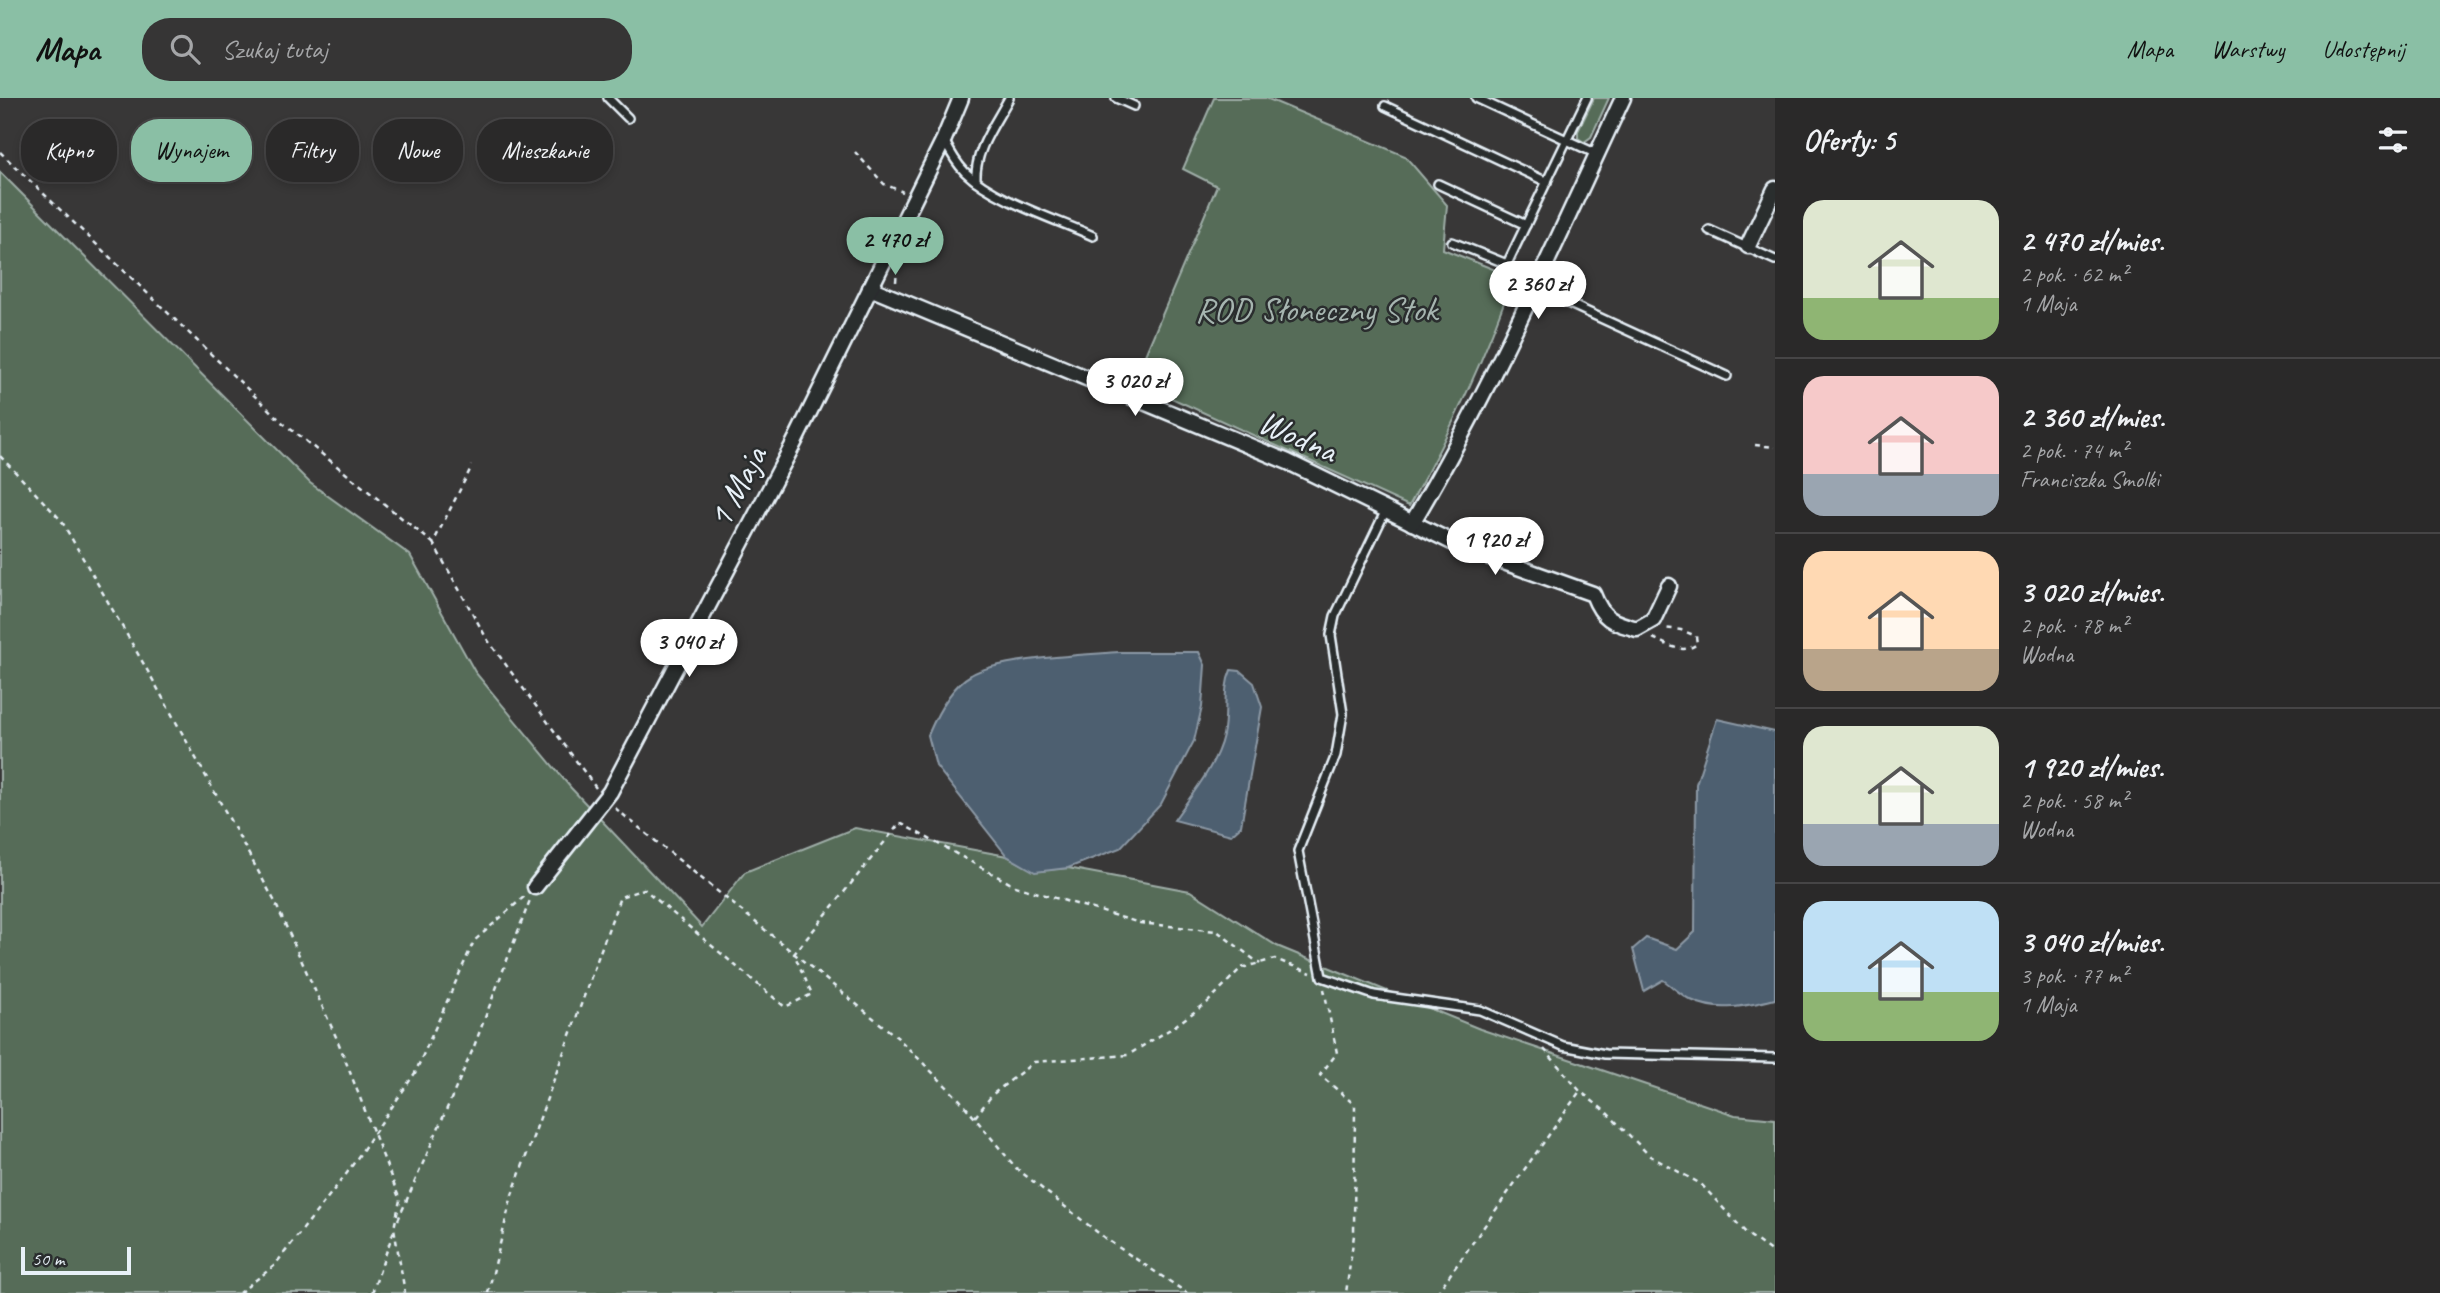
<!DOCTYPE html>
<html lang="pl">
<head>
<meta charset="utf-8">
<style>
  body { margin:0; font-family:Caveat,sans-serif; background:#363535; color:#f1f3f6; height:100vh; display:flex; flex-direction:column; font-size:26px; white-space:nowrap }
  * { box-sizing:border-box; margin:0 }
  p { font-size:23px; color:#a5a6a8 }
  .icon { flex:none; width:38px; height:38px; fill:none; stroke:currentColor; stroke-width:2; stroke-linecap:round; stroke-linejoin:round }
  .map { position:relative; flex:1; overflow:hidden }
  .sheet { display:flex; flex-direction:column; background:#2a2929; width:665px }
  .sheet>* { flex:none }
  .top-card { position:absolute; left:21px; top:21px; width:665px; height:63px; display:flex; gap:14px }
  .scale { position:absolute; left:21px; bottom:18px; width:110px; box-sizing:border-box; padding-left:7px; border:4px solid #e8f1f8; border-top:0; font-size:19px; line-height:24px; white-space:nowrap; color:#e8f1f8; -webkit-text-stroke:5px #2a2d2e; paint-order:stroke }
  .price { position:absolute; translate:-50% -60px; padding:0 16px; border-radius:24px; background:#fff; color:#222; font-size:23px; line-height:46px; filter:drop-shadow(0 2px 4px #0008) }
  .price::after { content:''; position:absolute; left:50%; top:42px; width:21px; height:16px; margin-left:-10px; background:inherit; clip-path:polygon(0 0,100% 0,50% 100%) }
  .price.on { background:#8abfa5; color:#111 }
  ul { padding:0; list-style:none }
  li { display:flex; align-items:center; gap:21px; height:175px; padding:0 28px }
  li+li { border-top:2px solid #464546 }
  li span { display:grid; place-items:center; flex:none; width:196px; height:140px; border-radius:21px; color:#555 }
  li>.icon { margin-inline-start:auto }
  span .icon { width:84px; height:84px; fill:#fffc; stroke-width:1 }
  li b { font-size:30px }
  h2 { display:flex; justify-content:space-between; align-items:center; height:84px; padding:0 28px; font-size:30px }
  .tag { padding:0 24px; border-radius:28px; background:#2a2929; box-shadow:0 4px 10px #0003,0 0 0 2px #464546; font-size:24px; line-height:63px }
  .tag.on { background:#8abfa5; color:#111 }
  header { display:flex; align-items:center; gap:42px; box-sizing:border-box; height:98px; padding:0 35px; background:#8abfa5; color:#111 }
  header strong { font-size:33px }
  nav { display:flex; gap:38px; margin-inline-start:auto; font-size:24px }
  .search { width:490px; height:63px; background:#363535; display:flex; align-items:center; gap:18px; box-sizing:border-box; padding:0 24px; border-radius:28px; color:#a5a6a8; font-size:26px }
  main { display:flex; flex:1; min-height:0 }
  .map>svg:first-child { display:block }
  .green { fill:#566c58; stroke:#9faea8; stroke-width:2 }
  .water { fill:#4e5f6f; stroke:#8c99a6; stroke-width:2 }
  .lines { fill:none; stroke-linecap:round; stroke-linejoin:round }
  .lane-casing { stroke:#e8f1f8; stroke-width:12 }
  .street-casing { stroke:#e8f1f8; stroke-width:19 }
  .path { stroke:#e8f1f8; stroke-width:2.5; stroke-dasharray:5 5; stroke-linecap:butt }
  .lane { stroke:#2a2d2e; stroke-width:7 }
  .street { stroke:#2a2d2e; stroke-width:14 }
  .labels { text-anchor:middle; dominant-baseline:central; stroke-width:5; stroke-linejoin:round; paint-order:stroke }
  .park-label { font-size:35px; fill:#a6b5b0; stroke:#2a2d2e }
  .street-label { font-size:35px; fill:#e8f1f8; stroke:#2a2d2e }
</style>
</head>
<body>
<header>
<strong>Mapa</strong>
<div class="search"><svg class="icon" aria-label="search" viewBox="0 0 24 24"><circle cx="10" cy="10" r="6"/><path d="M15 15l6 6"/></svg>Szukaj tutaj</div>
<nav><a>Mapa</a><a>Warstwy</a><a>Udostępnij</a></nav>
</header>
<main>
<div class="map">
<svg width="1775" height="1195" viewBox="0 0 1775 1195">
  <rect width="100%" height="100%" fill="#383737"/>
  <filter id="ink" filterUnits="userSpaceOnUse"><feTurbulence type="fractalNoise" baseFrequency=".0143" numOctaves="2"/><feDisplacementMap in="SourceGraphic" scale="14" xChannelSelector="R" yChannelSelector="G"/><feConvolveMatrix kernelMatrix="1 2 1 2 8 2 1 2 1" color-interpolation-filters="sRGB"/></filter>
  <g filter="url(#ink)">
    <g class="green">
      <path d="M1214,0H1266L1405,58L1447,107L1443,151L1513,179C1485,261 1451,333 1409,408L1134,283L1217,88L1183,71Z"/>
      <polygon points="1594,0 1609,0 1591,39 1584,44 1578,40 1578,33"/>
      <polygon points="0,74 310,385 410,457 475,574 571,690 702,829 745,774 855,730 1007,758 1035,773 1068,770 1190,793 1277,848 1480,931 1735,1017 1775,1021 1775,1195 0,1195"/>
    </g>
    <g class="water">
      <path d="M1119,554H1199L1205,567L1202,609L1194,643L1161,706L1120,750L1068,770L1035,774L1007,758L936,668L928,637C937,616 951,588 971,577C1000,560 1083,557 1119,554Z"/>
      <path d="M1231,572L1240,573L1254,585L1262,609L1241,728L1231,737L1174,722C1192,696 1216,668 1223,637C1228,615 1222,592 1231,572Z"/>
      <path d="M1717,621L1775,634V901C1747,908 1718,915 1691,902C1681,897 1672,888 1663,882L1644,893L1633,851L1646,840L1677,851L1695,834L1696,686Z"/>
    </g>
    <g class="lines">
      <g class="lane-casing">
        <g id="lane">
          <polyline points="608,0 628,20"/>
          <polyline points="1116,0 1134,8"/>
          <polyline points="1476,0 1597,56"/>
          <polyline points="1385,8 1547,84"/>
          <path d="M944,42C950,54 956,65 965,74C994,102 1055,121 1093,138"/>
          <path d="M976,83C974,53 995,26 1009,0"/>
          <polyline points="1438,86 1526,127"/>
          <polyline points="1709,132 1775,162"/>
          <polyline points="1452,144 1507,166 1587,0"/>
          <polyline points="1535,190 1727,278"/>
          <polyline points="1386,412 1335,518 1331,537 1343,616 1336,657 1298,753 1322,879 1374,897 1480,912 1563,948 1605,956 1775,960"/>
        </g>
      </g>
      <g class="street-casing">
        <g id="street">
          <polyline points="1748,148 1775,91"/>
          <path d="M870,190L1288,364L1462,449L1593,496C1603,522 1612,524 1637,531L1653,522L1669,488"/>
          <path d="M1412,425C1493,289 1556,143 1623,0"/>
          <polyline points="535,789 610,694 795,343 944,41 961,0"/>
        </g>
      </g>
      <g class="path">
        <polyline points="0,54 283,325 433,445 472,368"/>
        <polyline points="855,54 884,86 903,94"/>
        <polyline points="896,184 897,170"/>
        <polyline points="1755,347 1775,349"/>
        <polyline points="0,358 61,422 154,584 274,802 337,941 400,1102 394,1130 405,1195"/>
        <polyline points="433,445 487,541 596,690"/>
        <path d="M1653,540C1668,547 1683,557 1697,546L1696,538L1681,532L1663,530"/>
        <polyline points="615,710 898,940 960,1002 1016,1070 1106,1141 1187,1195"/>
        <polyline points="1324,891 1337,955 1320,977 1355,1007 1354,1137 1346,1195"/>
        <polyline points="1544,951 1580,993 1606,1014 1650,1058 1701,1086 1747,1136 1775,1156"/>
        <polyline points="975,1019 993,996 1034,964 1128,957 1172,930 1208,904 1241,870 1275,861 1311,875"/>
        <polyline points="398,1122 473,951 530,802"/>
        <polyline points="239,1195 274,1168 347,1075 415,975 474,843 526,797"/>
        <polyline points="372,1195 394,1132"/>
        <polyline points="488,1195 512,1097 620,799 644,791 785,909 812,896 794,856 900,725 1015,788 1140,825 1217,833 1260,866"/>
        <polyline points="1437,1195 1580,993"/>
      </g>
      <use href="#lane" class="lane"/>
      <use href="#street" class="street"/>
    </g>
  </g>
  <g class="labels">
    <g class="park-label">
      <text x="1316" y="211">ROD Słoneczny Stok</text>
    </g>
    <g class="street-label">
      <text transform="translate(1298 338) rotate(24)">Wodna</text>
      <text transform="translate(737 389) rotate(-62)">1 Maja</text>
    </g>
  </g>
</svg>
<div class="scale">50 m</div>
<b class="price on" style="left:895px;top:179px">2 470 zł</b>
<b class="price" style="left:1538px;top:223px">2 360 zł</b>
<b class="price" style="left:1135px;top:320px">3 020 zł</b>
<b class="price" style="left:1495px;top:479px">1 920 zł</b>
<b class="price" style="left:689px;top:581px">3 040 zł</b>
<div class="top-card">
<a class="tag">Kupno</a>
<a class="tag on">Wynajem</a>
<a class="tag">Filtry</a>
<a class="tag">Nowe</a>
<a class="tag">Mieszkanie</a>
</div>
</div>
<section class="sheet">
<h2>Oferty: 5<svg class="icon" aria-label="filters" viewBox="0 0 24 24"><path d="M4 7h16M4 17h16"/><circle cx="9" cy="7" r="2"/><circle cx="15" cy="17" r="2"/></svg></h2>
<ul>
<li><span style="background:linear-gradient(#dfe7d0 70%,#8fb573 0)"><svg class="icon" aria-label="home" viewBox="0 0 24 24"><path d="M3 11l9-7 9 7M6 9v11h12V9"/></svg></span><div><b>2 470 zł/mies.</b><p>2 pok. · 62 m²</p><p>1 Maja</p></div></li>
<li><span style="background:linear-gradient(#f6c9c9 70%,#9aa5b1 0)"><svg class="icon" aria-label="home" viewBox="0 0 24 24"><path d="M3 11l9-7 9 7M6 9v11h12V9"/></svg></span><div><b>2 360 zł/mies.</b><p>2 pok. · 74 m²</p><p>Franciszka Smolki</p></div></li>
<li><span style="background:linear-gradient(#ffd9b3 70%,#b9a48a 0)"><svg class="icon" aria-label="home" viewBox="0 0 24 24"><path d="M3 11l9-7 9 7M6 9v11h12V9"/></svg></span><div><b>3 020 zł/mies.</b><p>2 pok. · 78 m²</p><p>Wodna</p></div></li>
<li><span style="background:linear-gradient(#dfe7d0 70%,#9aa5b1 0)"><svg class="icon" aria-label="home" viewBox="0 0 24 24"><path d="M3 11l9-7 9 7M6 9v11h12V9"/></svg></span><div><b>1 920 zł/mies.</b><p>2 pok. · 58 m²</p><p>Wodna</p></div></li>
<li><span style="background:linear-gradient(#bfe0f5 65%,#8fb573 0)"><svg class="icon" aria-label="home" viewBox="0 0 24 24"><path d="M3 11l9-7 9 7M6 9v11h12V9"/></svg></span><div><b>3 040 zł/mies.</b><p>3 pok. · 77 m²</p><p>1 Maja</p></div></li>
</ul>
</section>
</main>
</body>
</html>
